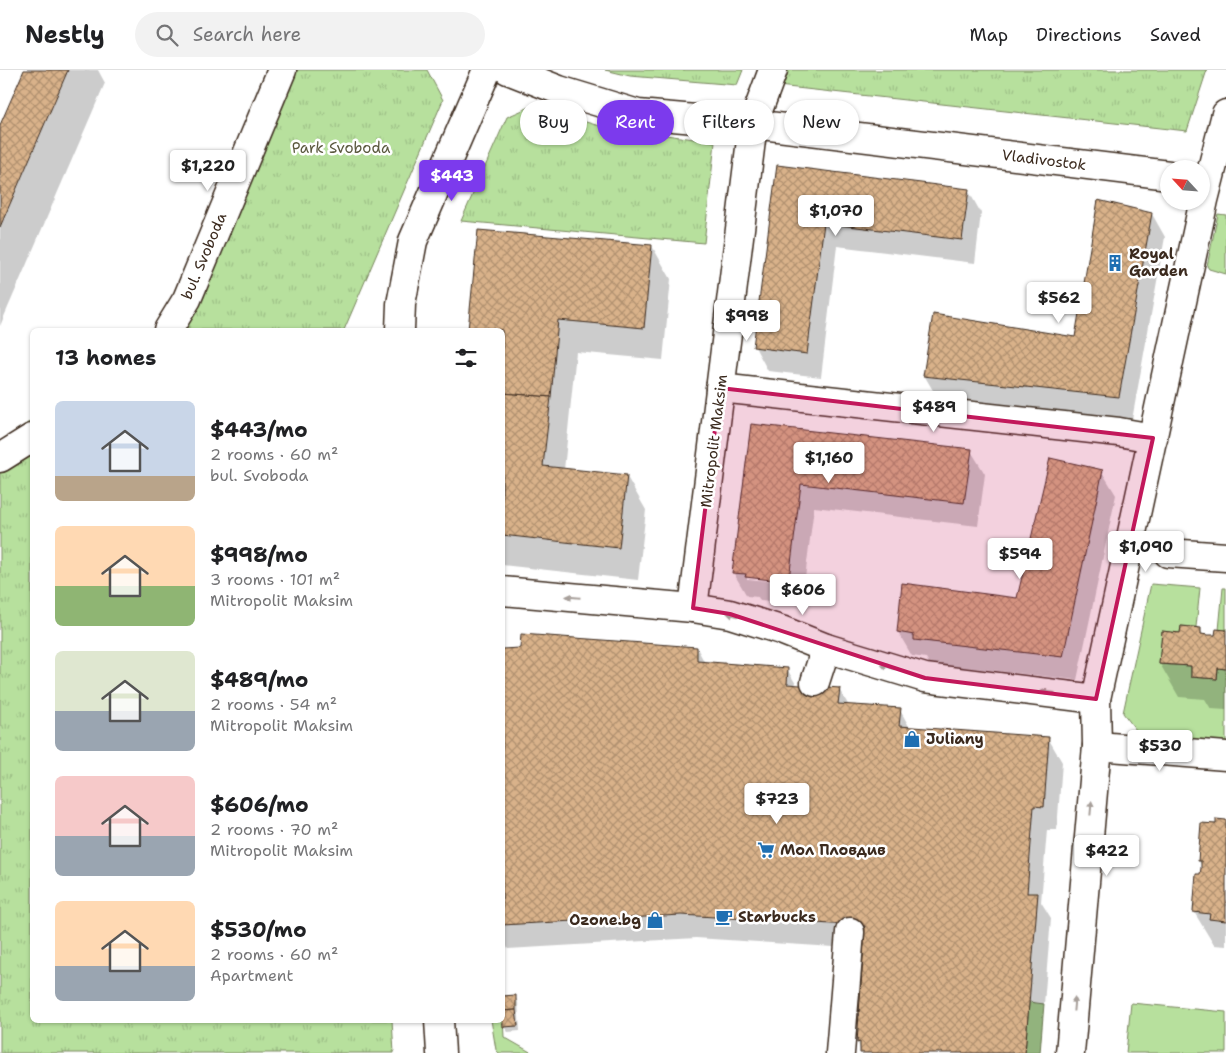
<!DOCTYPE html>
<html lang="en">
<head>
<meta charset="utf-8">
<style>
  body { margin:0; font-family:"Shantell Sans",sans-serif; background:#f2f2f2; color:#202124; height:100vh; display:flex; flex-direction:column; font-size:19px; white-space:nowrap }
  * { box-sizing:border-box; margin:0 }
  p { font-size:16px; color:#757577 }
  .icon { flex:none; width:28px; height:28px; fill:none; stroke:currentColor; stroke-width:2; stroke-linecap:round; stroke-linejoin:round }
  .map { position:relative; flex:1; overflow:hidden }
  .side { position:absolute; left:30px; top:258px; width:475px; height:695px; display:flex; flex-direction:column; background:#fff; border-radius:8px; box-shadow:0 1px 4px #0004 }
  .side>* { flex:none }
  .hud { position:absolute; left:520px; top:30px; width:475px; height:45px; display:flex; gap:10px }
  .needle { width:32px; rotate:296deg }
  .controls { position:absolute; left:1160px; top:90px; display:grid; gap:10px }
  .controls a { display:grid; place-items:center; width:50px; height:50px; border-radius:50%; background:#fff; box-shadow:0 1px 4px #0004; font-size:25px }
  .price { position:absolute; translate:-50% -42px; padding:0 11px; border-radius:5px; background:#fff; color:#222; font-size:16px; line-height:32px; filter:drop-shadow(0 1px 2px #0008) }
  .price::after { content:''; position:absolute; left:50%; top:30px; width:15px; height:11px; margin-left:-8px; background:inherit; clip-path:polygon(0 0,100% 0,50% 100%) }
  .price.active { background:#7c3aed; color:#fff }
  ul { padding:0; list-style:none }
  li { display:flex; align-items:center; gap:15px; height:125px; padding:0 25px }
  li span { display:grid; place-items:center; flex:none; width:140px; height:100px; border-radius:8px; color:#555 }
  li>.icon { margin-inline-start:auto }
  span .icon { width:60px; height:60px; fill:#fffc; stroke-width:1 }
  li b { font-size:21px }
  h2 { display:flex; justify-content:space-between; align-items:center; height:60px; padding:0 25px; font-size:21px }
  .tag { padding:0 18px; border-radius:22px; background:#fff; box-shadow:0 1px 4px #0004; font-size:18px; line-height:45px }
  .tag.active { background:#7c3aed; color:#fff }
  header { display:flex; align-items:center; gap:30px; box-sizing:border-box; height:70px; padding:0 25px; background:#fff; border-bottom:1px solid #e0e0e0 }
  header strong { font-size:24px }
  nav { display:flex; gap:28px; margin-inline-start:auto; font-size:18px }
  .search { width:350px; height:45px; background:#f2f2f2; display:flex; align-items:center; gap:12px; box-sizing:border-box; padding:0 18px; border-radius:28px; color:#757577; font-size:19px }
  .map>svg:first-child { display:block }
  .green { fill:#b7e09d; stroke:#79855e }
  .park { fill:url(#park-tufts); stroke:#79855e }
  .shadow { fill:#0003; fill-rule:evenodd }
  .building { fill:url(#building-cross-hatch); stroke:#3b2a1e }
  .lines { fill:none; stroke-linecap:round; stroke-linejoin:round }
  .minor-casing { stroke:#3b2a1e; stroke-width:31 }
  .minor { stroke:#fff; stroke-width:28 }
  .oneway { fill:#a79f9a }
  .marked { fill:#c2185b; fill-opacity:0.2; stroke:#c2185b; stroke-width:4; stroke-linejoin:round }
  .labels { text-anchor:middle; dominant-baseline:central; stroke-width:5; stroke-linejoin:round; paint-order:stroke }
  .park-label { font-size:15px; fill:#5a583e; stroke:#fff }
  .street-label { font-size:15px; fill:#3b2a1e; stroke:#fff }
  .poi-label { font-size:15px; font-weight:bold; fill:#3b2a1e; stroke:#fff; text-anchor:start }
</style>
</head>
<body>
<header>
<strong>Nestly</strong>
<div class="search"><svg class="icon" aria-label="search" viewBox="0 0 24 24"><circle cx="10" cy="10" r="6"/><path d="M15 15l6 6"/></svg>Search here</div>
<nav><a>Map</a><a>Directions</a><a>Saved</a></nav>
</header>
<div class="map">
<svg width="1226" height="983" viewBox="0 0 1226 983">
  <defs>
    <pattern id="park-tufts" width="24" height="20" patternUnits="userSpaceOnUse" patternTransform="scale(1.25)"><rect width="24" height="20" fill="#b7e09d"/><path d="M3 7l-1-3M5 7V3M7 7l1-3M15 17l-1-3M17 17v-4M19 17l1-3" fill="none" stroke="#9ec087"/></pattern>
    <pattern id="building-cross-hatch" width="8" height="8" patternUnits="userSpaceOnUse" patternTransform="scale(1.25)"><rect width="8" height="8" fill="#d9b28a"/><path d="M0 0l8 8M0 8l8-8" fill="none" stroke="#b19170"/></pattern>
  </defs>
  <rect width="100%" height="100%" fill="#fff"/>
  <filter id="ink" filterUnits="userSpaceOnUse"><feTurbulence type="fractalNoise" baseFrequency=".02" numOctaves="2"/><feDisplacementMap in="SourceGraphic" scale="10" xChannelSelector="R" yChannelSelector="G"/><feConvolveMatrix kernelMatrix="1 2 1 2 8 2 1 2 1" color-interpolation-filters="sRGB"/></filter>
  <g filter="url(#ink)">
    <g class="green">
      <polygon points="1218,144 1226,145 1226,204 1209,199 1207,196"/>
      <polygon points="1151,514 1200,518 1196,557 1181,556 1180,563 1162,561 1159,594 1191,596 1191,607 1217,609 1218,598 1226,599 1226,675 1138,669 1136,660 1123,643"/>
      <polygon points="1223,518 1226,518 1226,560 1219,560"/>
      <polygon points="1029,932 1044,934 1040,983 1025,983"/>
      <polygon points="1131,933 1226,942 1226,983 1126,983"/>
      <polygon points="503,948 504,967 532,983 499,983 496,980 491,950 502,950"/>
    </g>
    <g class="park">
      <polygon points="293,0 427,0 443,30 344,260 168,260"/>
      <polygon points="605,0 743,0 737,15 630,6"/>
      <polygon points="785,0 1207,0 1187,61 778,16"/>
      <polygon points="532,36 596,55 715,72 704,173 461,151 507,47"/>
      <polygon points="32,350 32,950 392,950 394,983 0,983 0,372"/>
    </g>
    <g class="shadow">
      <polygon points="25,0 98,0 105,13 0,256 0,58"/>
      <polygon points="778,96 968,120 981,143 975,193 837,176 821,307 768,301 755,277"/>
      <polygon points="1152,144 1165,167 1132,350 938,329 924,305 1076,268"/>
      <polygon points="652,176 671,209 663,290 576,282 564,400 627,407 646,440 638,510 502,495 502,260 469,260"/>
      <path d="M752,356L971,381L985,404L978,456L814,437L802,532L785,530V533L760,531L758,527L747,526L733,502ZM747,506L778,510V512L747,509Z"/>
      <polygon points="1102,402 1116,425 1077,610 929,593 926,588 912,586 898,562 1018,529"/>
      <polygon points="1200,559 1204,566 1216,567 1226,561 1226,640 1211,639 1205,629 1179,627 1160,594 1181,564"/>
      <polygon points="697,578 705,593 787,599 797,616 839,619 849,636 900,640 910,658 1048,668 1062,692 1057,760 1047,760 1041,832 1051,848 1040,983 861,983 858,973 865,879 696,868 508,879 502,870 502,581"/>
      <polygon points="1226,751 1226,876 1214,875 1194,842 1202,796 1199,791 1217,755"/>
      <polygon points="515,926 518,932 520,961 508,962 504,957"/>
    </g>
    <g class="building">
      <polygon points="24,0 68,0 0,157 0,55"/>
      <polygon points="777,95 969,119 962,170 824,153 807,284 753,277"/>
      <polygon points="1098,130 1152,143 1119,327 923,306 933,244 1075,267"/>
      <polygon points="478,160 652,175 644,258 558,250 551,327 502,323 502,260 468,260"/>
      <polygon points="502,323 551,327 543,396 627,405 619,478 502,465"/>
      <polygon points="751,354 972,379 964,433 801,414 789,509 772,507 772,510 745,507 746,504 732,503"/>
      <polygon points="1050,388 1103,400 1063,587 914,570 914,565 897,562 902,513 1017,528"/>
      <polygon points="1181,556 1201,558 1201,564 1208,565 1215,565 1216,559 1226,560 1226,599 1218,598 1217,609 1191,607 1191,596 1159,594 1162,561 1180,563"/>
      <polygon points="521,564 697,577 697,591 788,598 787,614 840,618 838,634 901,638 899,656 1049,667 1044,737 1034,736 1027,823 1038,823 1025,983 860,983 860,972 857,973 865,856 681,845 502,855 502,579 520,578"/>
      <polygon points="1216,749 1226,750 1226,851 1209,849 1210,844 1193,842 1196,804 1200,804 1201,798 1201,791 1198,791 1201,753 1216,754"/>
      <polygon points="516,925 516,940 502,941 502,926"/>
      <polygon points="516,940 518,956 503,957 502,941"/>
    </g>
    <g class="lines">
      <g class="minor-casing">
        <g id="minor">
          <polyline points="508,0 559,20 638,44 753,54 1169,105"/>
          <polyline points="168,260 187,229 282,0"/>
          <polyline points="400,260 401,234 413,171 487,0"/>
          <polyline points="720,318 1119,362 1153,368"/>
          <polyline points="0,388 32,368"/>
          <polyline points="1168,483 1226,487"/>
          <polyline points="502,521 693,538 730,544 781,560 826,578 925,608 1096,629"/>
          <polyline points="693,538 753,54 773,0"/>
          <polyline points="815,612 826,578"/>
          <polyline points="1097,676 1226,686"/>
          <polyline points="439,950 441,983"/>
          <polyline points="840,983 850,862"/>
          <polyline points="1070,983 1097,676 1096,629 1204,130 1226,44"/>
        </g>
      </g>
      <use href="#minor" class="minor"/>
    </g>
    <defs><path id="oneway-solid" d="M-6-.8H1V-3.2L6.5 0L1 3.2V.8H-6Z" transform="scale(1.25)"/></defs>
    <g class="oneway">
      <use href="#oneway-solid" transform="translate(573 527) rotate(-175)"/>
      <use href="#oneway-solid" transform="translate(734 545) rotate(-165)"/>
      <use href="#oneway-solid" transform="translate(888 597) rotate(-163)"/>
      <use href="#oneway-solid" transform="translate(1048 622) rotate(-173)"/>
      <use href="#oneway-solid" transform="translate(1091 738) rotate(-85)"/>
      <use href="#oneway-solid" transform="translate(1074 934) rotate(-85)"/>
    </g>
  </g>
  <path class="marked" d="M720,318L1153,368L1096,629L925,608L730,544L693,538Z"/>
  <defs>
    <g id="building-bare" transform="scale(1.35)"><path d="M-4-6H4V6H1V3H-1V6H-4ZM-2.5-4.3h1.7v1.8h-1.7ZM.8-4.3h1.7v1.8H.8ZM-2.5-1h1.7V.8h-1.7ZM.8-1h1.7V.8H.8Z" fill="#1f6fb2" stroke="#fff" stroke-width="2.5" paint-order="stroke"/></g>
    <g id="shop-bare" transform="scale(1.35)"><path d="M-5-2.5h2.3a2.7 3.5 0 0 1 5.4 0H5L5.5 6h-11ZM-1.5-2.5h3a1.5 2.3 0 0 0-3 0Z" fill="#1f6fb2" stroke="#fff" stroke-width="2.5" paint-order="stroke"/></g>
    <g id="supermarket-bare" transform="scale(1.35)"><path d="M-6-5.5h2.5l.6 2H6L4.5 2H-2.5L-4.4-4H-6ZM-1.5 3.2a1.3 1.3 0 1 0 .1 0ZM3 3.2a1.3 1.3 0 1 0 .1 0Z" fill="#1f6fb2" stroke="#fff" stroke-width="2.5" paint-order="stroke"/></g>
    <g id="cafe-bare" transform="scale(1.35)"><path d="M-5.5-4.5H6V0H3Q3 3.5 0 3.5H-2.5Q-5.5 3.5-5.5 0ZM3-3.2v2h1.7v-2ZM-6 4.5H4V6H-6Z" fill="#1f6fb2" stroke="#fff" stroke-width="2.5" paint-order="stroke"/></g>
  </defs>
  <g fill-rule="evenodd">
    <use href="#building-bare" x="1115" y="193"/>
    <use href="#shop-bare" x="912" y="669"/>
    <use href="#supermarket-bare" x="766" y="780"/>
    <use href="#cafe-bare" x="724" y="847"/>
    <use href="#shop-bare" x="655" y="850"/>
  </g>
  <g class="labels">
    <g class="park-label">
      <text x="341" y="78">Park Svoboda</text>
    </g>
    <g class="street-label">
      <text transform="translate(1044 90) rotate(7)">Vladivostok</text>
      <text transform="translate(204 186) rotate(-67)">bul. Svoboda</text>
      <text transform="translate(714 371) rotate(-83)">Mitropolit Maksim</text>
    </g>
    <g class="poi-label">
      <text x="1129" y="184">Royal<tspan x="1129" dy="17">Garden</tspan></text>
      <text x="926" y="669">Juliany</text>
      <text x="780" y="780">Мол Пловдив</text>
      <text x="738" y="847">Starbucks</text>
      <text x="641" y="850" text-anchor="end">Ozone.bg</text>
    </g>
  </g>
</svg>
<div class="controls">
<a><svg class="needle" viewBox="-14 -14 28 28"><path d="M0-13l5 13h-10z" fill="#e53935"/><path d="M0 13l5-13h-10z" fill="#757577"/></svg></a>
</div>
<b class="price" style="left:208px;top:122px">$1,220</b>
<b class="price active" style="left:452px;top:132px">$443</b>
<b class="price" style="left:836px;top:167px">$1,070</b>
<b class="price" style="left:1059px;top:254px">$562</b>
<b class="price" style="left:747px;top:272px">$998</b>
<b class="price" style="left:934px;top:363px">$489</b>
<b class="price" style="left:829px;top:414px">$1,160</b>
<b class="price" style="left:1146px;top:503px">$1,090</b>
<b class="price" style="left:1020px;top:510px">$594</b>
<b class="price" style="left:803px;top:546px">$606</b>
<b class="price" style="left:1160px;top:702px">$530</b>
<b class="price" style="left:777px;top:755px">$723</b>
<b class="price" style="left:1107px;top:807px">$422</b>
<div class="hud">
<a class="tag">Buy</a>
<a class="tag active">Rent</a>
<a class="tag">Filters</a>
<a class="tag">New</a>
</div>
<section class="side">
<h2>13 homes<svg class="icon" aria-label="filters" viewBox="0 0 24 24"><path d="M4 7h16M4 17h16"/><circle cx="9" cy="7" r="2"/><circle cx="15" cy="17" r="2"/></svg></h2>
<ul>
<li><span style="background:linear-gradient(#c9d6e8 75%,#b9a48a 0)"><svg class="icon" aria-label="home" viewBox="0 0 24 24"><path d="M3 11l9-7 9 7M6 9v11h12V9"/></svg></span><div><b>$443/mo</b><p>2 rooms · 60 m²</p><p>bul. Svoboda</p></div></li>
<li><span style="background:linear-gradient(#ffd9b3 60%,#8fb573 0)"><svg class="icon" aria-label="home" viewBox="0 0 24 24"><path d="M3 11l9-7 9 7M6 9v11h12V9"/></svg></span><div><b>$998/mo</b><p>3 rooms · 101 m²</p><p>Mitropolit Maksim</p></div></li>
<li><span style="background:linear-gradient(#dfe7d0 60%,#9aa5b1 0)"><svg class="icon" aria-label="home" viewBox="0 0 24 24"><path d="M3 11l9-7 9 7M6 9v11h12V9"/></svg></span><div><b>$489/mo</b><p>2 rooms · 54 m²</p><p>Mitropolit Maksim</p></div></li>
<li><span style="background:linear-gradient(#f6c9c9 60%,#9aa5b1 0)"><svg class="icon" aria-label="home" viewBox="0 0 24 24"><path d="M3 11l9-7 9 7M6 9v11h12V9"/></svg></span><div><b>$606/mo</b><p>2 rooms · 70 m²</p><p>Mitropolit Maksim</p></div></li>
<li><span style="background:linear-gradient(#ffd9b3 65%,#9aa5b1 0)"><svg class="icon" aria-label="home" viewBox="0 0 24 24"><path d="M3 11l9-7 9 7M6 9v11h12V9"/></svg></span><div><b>$530/mo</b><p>2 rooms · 60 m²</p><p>Apartment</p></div></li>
</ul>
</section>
</div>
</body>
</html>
